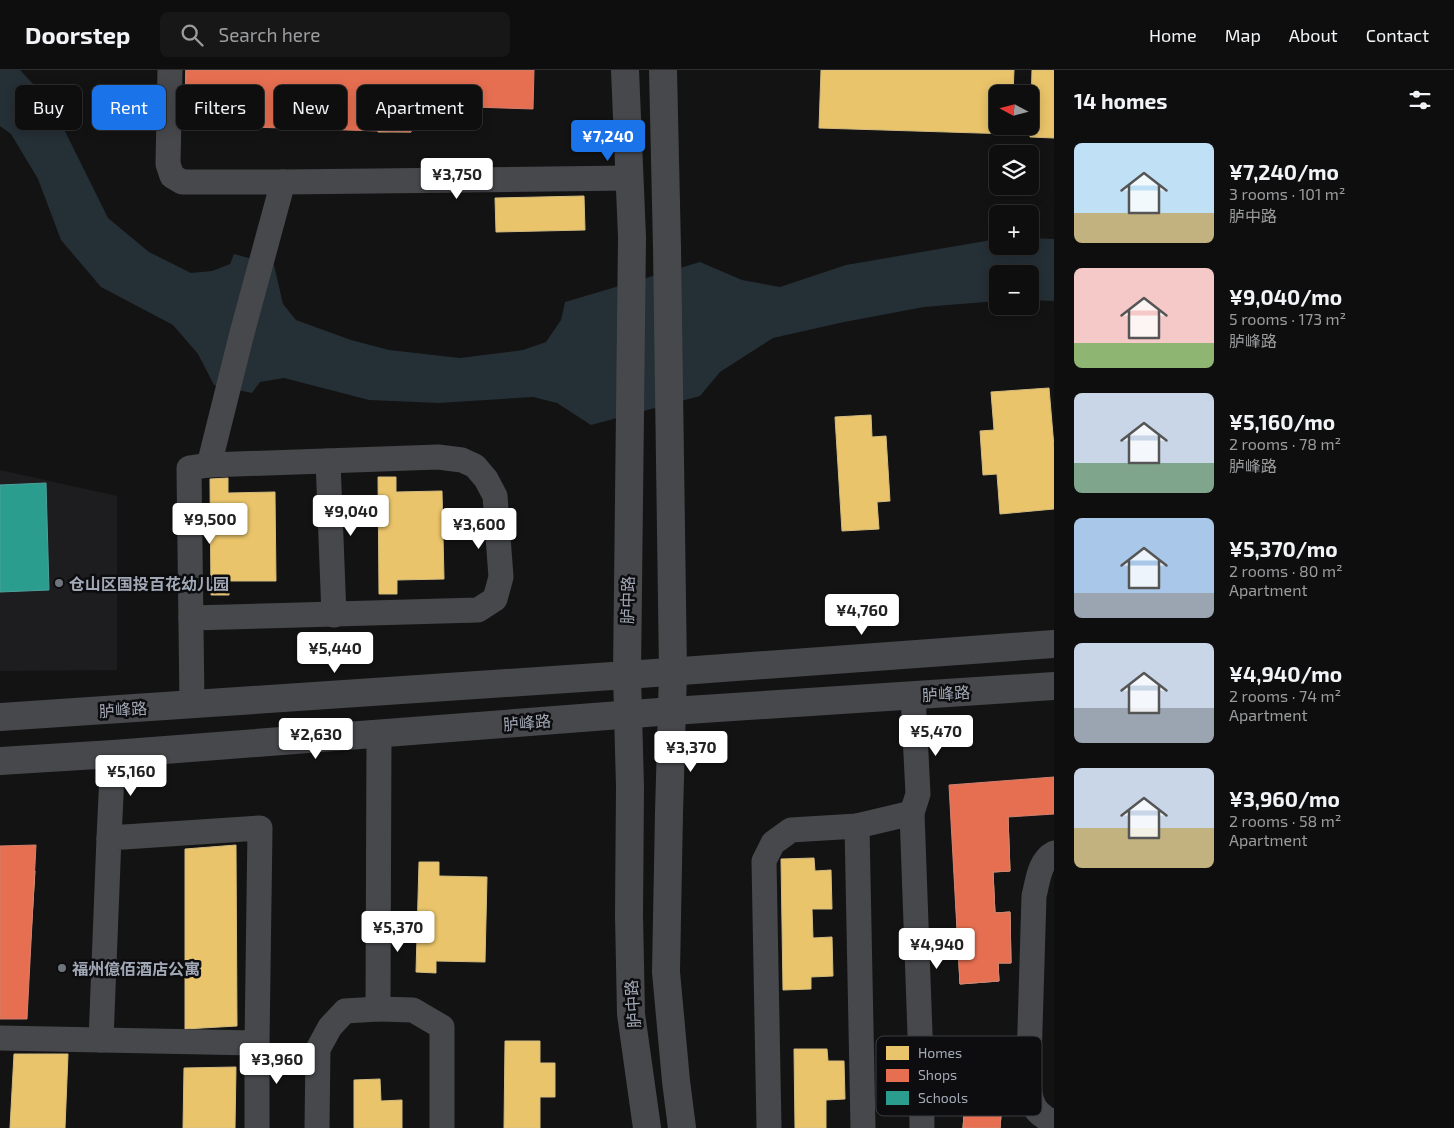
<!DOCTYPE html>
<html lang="en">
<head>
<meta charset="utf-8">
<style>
  body { margin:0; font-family:"Exo 2","Noto Sans SC",sans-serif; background:#171717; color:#f1f3f6; height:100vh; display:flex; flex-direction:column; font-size:19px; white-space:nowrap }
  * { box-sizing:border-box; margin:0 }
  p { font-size:16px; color:#9b9c9e }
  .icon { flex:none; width:28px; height:28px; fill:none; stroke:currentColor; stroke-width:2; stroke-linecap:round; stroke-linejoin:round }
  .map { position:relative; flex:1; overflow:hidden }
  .details { display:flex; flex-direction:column; background:#0e0e0e; width:400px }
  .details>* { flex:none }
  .top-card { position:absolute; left:15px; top:15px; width:475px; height:45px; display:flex; gap:10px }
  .needle { width:32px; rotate:277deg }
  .tools { position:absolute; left:989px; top:15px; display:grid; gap:10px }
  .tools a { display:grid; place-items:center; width:50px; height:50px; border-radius:8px; background:#0e0e0e; box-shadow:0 2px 12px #0003,0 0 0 1px #2e2e2e; font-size:25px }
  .price { position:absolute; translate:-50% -42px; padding:0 11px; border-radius:5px; background:#fff; color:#222; font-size:16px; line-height:32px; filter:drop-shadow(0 1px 2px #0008) }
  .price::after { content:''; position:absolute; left:50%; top:30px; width:15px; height:11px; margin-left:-8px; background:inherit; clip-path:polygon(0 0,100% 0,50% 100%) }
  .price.active { background:#1a73e8; color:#fff }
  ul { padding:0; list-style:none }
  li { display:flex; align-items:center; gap:15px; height:125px; padding:0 20px }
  li span { display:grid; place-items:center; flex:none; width:140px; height:100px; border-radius:8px; color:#555 }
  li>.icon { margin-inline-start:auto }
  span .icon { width:60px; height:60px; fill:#fffc; stroke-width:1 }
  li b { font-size:21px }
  h2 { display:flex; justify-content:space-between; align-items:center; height:60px; padding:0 20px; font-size:21px }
  .pill { padding:0 18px; border-radius:8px; background:#0e0e0e; box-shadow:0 2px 12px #0003,0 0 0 1px #2e2e2e; font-size:18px; line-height:45px }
  .pill.active { background:#1a73e8; color:#fff }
  header { display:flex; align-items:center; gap:30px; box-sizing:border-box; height:70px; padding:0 25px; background:#0e0e0e; border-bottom:1px solid #2e2e2e }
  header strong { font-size:24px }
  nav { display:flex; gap:28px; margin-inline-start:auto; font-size:18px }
  .search { width:350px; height:45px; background:#171717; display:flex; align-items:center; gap:12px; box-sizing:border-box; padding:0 18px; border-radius:8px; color:#9b9c9e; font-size:19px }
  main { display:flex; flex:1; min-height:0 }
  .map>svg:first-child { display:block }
  .built { fill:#1d1d1f }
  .water { fill:#252f36 }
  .homes { fill:#e9c46a; stroke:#d4bc81 }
  .shops { fill:#e76f51; stroke:#d2806f }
  .schools { fill:#2a9d8f; stroke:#4ea19b }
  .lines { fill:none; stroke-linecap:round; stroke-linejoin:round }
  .minor { stroke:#47484c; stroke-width:25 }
  .tertiary { stroke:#47484c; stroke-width:28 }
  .poi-dot { fill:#70747d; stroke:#0d0d0f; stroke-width:2 }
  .labels { text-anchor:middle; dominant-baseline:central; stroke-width:5; stroke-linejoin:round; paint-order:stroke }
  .poi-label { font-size:16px; font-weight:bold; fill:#a2a9b6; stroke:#0d0d0f; text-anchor:start }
  .street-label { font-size:16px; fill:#a2a9b6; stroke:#0d0d0f }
  .key { fill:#0d0d0f; stroke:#3a3c41; stroke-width:1 }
  .key-label { font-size:14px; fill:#a2a9b6 }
</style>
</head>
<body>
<header>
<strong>Doorstep</strong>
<div class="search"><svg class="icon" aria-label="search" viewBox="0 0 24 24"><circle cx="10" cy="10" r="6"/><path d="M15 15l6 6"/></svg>Search here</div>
<nav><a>Home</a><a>Map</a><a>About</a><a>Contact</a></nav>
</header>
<main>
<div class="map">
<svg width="1054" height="1058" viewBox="0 0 1054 1058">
  <rect width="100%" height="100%" fill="#131313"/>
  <polygon class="built" points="0,400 117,426 117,600 0,601"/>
  <polygon class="water" points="0,0 20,0 51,33 108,148 149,182 191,203 212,201 230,194 234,184 274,195 283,234 296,250 351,270 389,280 460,288 523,280 546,272 561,250 565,232 700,192 742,210 780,217 846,195 997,169 998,176 1030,176 1030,168 1054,169 1054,231 1030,230 1030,204 998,204 997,231 924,237 844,252 773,268 720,302 700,326 591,355 557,333 533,327 439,333 369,330 284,308 260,312 252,323 214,315 198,284 173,255 101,217 61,170 38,109 11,64 0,56"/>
  <g class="homes">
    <polygon points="186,0 250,0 249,43 219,42 219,56 185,55"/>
    <polygon points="378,0 444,0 443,50 411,50 411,62 378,62"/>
    <polygon points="821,0 1014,0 1013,24 998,24 998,56 1012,56 1011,64 819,58"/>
    <polygon points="1032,0 1054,0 1054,68 1030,67"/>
    <polygon points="584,126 585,160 496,162 495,128"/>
    <polygon points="1049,318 1054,377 1054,439 1000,444 997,404 983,405 980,361 994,360 991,322"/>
    <polygon points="871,345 872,367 886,366 890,431 877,432 879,459 842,461 835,347"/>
    <polygon points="378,407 396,407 396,422 442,421 444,509 397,510 397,524 379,524"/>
    <polygon points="228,408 228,423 275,422 276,511 229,511 229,525 211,525 210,409"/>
    <polygon points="990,732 991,748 1008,747 1010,801 993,802 995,843 1010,842 1011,893 998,893 999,911 960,914 951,735"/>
    <polygon points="236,775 237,956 185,959 185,779"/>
    <polygon points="814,788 815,801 831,800 832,839 812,839 813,868 832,867 833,906 811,907 811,919 783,920 781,789"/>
    <polygon points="419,792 439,792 439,806 487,807 485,892 436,891 436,903 416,902"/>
    <polygon points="35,801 28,912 0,912 0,803"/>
    <polygon points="505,971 540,971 540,993 555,993 555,1027 540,1027 540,1058 504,1058"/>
    <polygon points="794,979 827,979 828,991 844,991 845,1029 826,1030 826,1058 795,1058"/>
    <polygon points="14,984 68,984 65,1058 10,1058"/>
    <polygon points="236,997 235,1058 183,1058 184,998"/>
    <polygon points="380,1009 381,1031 402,1030 402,1058 354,1058 354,1010"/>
    <polygon points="964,1045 1001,1045 1000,1058 963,1058"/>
  </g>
  <g class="shops">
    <polygon points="186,0 534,0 533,39 443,36 443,50 411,50 411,62 185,55"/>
    <polygon points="1054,707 1054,744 1008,747 1010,801 993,802 995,843 1010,842 1011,893 998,893 999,911 960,914 949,715"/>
    <polygon points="36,775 27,949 0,949 0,776"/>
    <polygon points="964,1045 1001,1045 1000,1058 963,1058"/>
  </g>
  <polygon class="schools" points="46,413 49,520 0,522 0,415"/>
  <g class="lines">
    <g class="minor">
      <polyline points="170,0 168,94 172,106 182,112 283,112 242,263 209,395 189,398 192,635"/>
      <polyline points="283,112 630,108"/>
      <polyline points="328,391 334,545"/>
      <polyline points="191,548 478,540 495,529 501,507 495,426 486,409 475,396 462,390 438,387 209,395"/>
      <polyline points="913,625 918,724 912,743 921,991 922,1058"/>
      <polyline points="379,664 378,939 413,940 442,957 442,1058"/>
      <polyline points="857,756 863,1058"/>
      <polyline points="109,768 113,684"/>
      <path d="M1054,783C1039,791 1038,811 1034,826L1029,992C1029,1009 1026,1035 1043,1046C1046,1049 1050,1050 1054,1052"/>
      <polyline points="0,968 101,970"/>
      <polyline points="257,973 101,970 109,768 260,758 257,973 257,1058"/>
      <polyline points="921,991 1029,992"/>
      <polyline points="317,1058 318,979 330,957 345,941 378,939"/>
      <polyline points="769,1058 764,791 773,773 791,760 857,756 912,743"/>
    </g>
    <g class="tertiary">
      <polyline points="625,0 632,167 627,605 630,717 629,845 631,944 647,1058"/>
      <polyline points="663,0 667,177 673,602 669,743 666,902 676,1011 682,1058"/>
      <polyline points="0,647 627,605 1054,574"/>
      <polyline points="0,691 113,684 672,641 1054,616"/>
    </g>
  </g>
  <g class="poi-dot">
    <circle cx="59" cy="513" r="5"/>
    <circle cx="62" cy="898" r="5"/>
  </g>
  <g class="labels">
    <g class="poi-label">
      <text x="69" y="513">仓山区国投百花幼儿园</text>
      <text x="72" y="898">福州億佰酒店公寓</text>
    </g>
    <g class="street-label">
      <text transform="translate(627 530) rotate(-89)">胪中路</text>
      <text transform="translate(946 623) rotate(-4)">胪峰路</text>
      <text transform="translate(123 639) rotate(-4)">胪峰路</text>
      <text transform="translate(527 652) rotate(-5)">胪峰路</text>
      <text transform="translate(632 934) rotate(-94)">胪中路</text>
    </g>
  </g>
  <rect x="876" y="966" width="166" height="80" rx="8" class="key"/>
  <rect x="886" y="976" width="23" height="14" fill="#e9c46a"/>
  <rect x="886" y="999" width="23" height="13" fill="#e76f51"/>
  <rect x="886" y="1021" width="23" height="14" fill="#2a9d8f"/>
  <g class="key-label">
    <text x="918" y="988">Homes</text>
    <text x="918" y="1010">Shops</text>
    <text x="918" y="1033">Schools</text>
  </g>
</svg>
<div class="tools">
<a><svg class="needle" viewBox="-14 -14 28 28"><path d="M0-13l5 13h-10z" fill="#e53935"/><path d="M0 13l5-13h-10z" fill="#9b9c9e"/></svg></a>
<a><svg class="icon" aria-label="layers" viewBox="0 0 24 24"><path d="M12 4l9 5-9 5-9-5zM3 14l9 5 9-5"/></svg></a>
<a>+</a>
<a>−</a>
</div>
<b class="price active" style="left:608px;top:92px">¥7,240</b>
<b class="price" style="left:457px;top:130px">¥3,750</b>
<b class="price" style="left:351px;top:467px">¥9,040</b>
<b class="price" style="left:210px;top:475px">¥9,500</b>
<b class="price" style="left:479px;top:480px">¥3,600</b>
<b class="price" style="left:862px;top:566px">¥4,760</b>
<b class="price" style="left:335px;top:604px">¥5,440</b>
<b class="price" style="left:936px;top:687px">¥5,470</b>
<b class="price" style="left:316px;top:690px">¥2,630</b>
<b class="price" style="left:691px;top:703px">¥3,370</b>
<b class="price" style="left:131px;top:727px">¥5,160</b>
<b class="price" style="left:398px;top:883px">¥5,370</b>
<b class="price" style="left:937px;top:900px">¥4,940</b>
<b class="price" style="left:277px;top:1015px">¥3,960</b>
<div class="top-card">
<a class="pill">Buy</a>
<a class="pill active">Rent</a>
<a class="pill">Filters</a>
<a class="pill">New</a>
<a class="pill">Apartment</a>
</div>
</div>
<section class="details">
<h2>14 homes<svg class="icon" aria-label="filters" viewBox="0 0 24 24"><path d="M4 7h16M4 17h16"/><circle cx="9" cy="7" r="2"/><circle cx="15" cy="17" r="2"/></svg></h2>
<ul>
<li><span style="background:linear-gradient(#bfe0f5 70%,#c2b280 0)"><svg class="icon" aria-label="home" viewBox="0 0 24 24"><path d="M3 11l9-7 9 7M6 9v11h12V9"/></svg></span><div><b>¥7,240/mo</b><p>3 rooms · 101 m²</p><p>胪中路</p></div></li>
<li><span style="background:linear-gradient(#f6c9c9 75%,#8fb573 0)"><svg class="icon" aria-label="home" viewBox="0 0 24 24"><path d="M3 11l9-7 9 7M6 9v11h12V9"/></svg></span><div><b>¥9,040/mo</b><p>5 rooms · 173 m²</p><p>胪峰路</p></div></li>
<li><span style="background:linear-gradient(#c9d6e8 70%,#7fa58c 0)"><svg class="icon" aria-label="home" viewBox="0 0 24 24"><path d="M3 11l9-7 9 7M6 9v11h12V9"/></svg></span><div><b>¥5,160/mo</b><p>2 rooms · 78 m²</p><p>胪峰路</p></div></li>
<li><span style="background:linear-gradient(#a9c7e8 75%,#9aa5b1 0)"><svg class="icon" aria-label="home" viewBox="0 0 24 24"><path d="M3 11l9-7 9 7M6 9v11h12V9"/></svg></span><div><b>¥5,370/mo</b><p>2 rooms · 80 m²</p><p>Apartment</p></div></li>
<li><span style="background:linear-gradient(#c9d6e8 65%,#9aa5b1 0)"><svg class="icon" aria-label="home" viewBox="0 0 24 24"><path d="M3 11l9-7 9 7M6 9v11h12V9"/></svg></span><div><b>¥4,940/mo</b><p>2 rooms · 74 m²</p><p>Apartment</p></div></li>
<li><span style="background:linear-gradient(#c9d6e8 60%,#c2b280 0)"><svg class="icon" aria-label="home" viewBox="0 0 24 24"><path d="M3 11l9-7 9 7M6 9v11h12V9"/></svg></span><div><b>¥3,960/mo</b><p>2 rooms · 58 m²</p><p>Apartment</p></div></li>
</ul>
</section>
</main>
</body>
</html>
